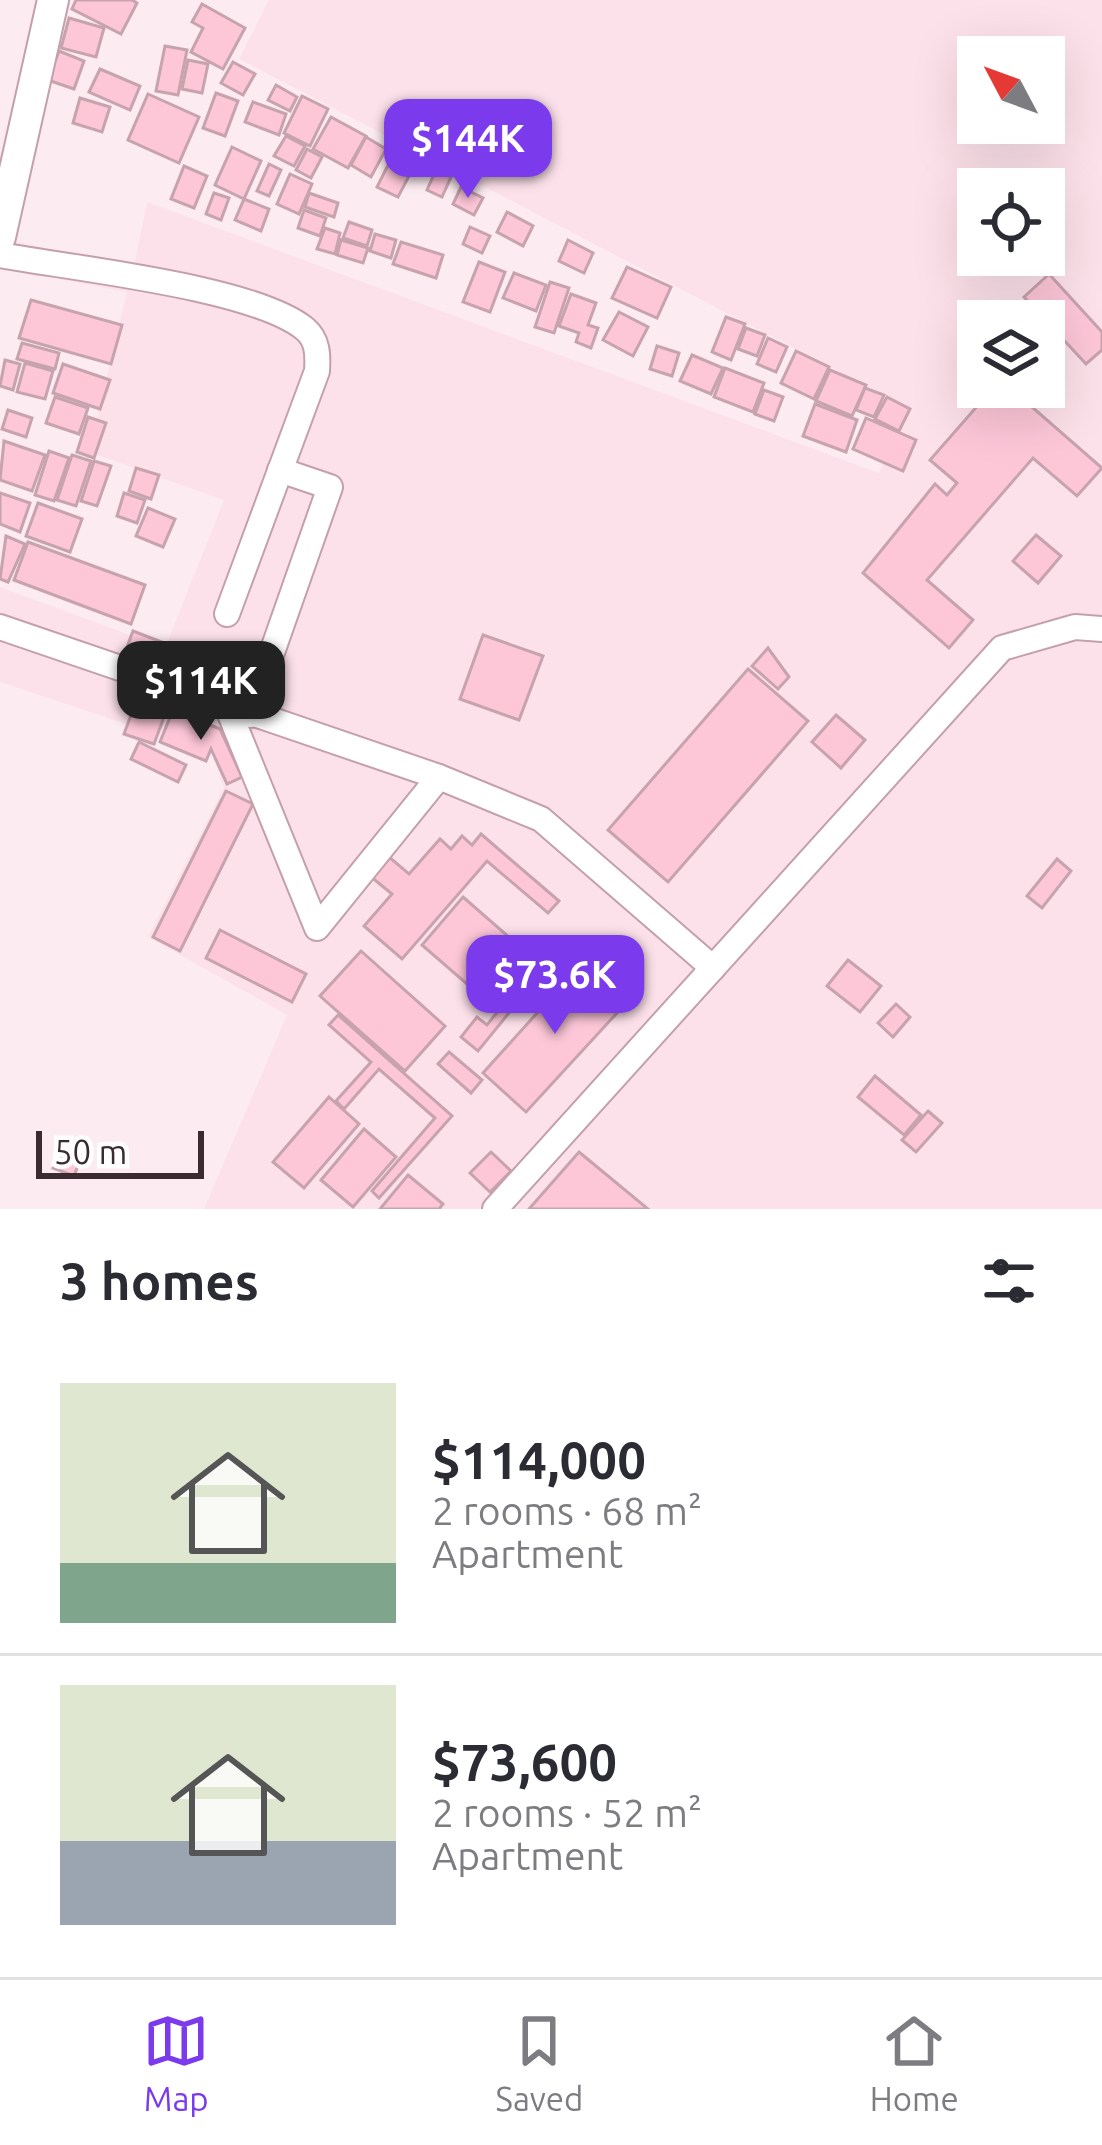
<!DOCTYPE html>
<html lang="en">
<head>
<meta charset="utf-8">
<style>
  body { margin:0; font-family:Ubuntu,sans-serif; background:#f2f2f3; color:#2b2b33; height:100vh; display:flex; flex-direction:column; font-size:45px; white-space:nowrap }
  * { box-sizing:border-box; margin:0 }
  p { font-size:39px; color:#7c7c81 }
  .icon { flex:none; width:66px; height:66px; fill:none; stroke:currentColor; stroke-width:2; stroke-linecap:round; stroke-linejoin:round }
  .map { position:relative; height:1209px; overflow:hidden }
  .drawer { display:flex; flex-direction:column; background:#fff; flex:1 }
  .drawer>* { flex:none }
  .needle { width:78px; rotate:311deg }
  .fabs { position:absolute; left:957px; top:36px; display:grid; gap:24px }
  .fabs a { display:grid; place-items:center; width:108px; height:108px; border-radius:0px; background:#fff; box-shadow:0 12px 48px #0002; font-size:60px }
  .scale { position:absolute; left:36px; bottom:30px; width:168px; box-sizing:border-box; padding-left:12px; border:6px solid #392b30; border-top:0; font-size:33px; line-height:42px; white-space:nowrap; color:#392b30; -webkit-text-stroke:9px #fff; paint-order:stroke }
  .price { position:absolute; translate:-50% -102px; padding:0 27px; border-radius:24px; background:#7c3aed; color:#fff; font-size:39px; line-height:78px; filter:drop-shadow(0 3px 6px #0008) }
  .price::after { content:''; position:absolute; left:50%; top:72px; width:36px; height:27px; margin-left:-18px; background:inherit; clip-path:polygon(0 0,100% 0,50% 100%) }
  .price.current { background:#222; color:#fff }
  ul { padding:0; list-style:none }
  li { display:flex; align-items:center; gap:36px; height:300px; padding:0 60px }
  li+li { border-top:3px solid #e1e1e2 }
  li span { display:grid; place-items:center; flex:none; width:336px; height:240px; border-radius:0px; color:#555 }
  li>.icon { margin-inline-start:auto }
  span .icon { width:144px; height:144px; fill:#fffc; stroke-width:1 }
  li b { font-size:51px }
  h2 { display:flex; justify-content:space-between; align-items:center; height:144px; padding:0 60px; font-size:51px }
  .tab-bar { display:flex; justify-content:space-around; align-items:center; height:168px; border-top:3px solid #e1e1e2; background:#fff; font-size:33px; color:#7c7c81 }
  .tab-bar a { display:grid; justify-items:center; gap:6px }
  .tab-bar .current { color:#7c3aed }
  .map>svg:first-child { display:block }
  .built { fill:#fde1ea; fill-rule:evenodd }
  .building { fill:#fdc7d8; stroke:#c7a3ae; stroke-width:3 }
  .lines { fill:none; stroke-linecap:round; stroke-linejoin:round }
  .minor-casing { stroke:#c4a0ab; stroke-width:28 }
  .major-casing { stroke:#c4a0ab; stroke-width:34 }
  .minor { stroke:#fff; stroke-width:24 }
  .major { stroke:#fff; stroke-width:30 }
</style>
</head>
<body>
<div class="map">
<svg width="1102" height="1209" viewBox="0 0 1102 1209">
  <rect width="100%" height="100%" fill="#fcecf1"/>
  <path class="built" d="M269,0H1102V1209H204L287,1015L148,937L224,787L212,753L0,682V587L165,648L224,500L89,452L127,292L2,268L7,240L134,266L147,202L879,473L911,409L239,59ZM978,57H1044V123H978ZM978,189H1044V255H978ZM978,321H1044V387H978Z"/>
  <g class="building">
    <polygon points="76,0 132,0 137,3 121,34 72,9"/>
    <polygon points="202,4 245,28 223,69 191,52 203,28 192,22"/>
    <polygon points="69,18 104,28 96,57 61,48"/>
    <polygon points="165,46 187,50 178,95 156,91"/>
    <polygon points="59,51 84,61 74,89 48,80"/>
    <polygon points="188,60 208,64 202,93 182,89"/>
    <polygon points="233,62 255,74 243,95 221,83"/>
    <polygon points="100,69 140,86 130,110 89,92"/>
    <polygon points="276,85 297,97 290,111 268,100"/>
    <polygon points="216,93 238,101 225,136 203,128"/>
    <polygon points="148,94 199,117 179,163 128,140"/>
    <polygon points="302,96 328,109 310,146 284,133"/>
    <polygon points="80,98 110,107 102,132 73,123"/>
    <polygon points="253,102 286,114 279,135 245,122"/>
    <polygon points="331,117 366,136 348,168 313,149"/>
    <polygon points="286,136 305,146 294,166 274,156"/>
    <polygon points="366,137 386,149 371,177 351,165"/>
    <polygon points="232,147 261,161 244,199 215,185"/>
    <polygon points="307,149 322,157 311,178 296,170"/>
    <polygon points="389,163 410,174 398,197 377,187"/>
    <polygon points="269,164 281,170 269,196 257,191"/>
    <polygon points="184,166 207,176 194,208 171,199"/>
    <polygon points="436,170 451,177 442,197 427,190"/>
    <polygon points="290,174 312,184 299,214 277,204"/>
    <polygon points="461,187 483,198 474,215 453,204"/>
    <polygon points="214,193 229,198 221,220 206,214"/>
    <polygon points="309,193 338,203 334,217 305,207"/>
    <polygon points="244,199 269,209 261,231 235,220"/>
    <polygon points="304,210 326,218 320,236 298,228"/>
    <polygon points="507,212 533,226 523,246 497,232"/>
    <polygon points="349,222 372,230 367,246 343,238"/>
    <polygon points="470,227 490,236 482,253 463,244"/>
    <polygon points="325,228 340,233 335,254 317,249"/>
    <polygon points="375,234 396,240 391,258 370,251"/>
    <polygon points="341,240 368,248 363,263 337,255"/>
    <polygon points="568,240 593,253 584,273 559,261"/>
    <polygon points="401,242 443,255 436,278 393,264"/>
    <polygon points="479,262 505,272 490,312 463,302"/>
    <polygon points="627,267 671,287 657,318 612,298"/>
    <polygon points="514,273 546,285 536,311 503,298"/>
    <polygon points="1049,274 1102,332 1102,350 1086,364 1024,297"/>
    <polygon points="550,282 569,288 554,333 535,327"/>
    <polygon points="571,294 596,303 588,325 598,328 591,348 576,342 579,333 559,326"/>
    <polygon points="31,300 122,325 111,364 19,338"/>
    <polygon points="619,312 648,327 633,356 603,340"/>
    <polygon points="726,317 745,324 731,360 712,352"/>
    <polygon points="746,328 765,335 757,356 738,349"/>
    <polygon points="768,338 787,347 776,372 757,364"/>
    <polygon points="22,343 59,353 55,369 17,359"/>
    <polygon points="657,346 679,353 672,376 650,369"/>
    <polygon points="796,351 829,367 814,399 781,383"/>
    <polygon points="692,355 723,368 711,394 680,381"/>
    <polygon points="5,360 20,364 13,390 0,386"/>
    <polygon points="25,363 53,371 45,399 17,392"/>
    <polygon points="63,364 110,380 100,409 53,393"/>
    <polygon points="725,368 764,383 753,412 714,397"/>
    <polygon points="830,370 866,385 852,416 816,401"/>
    <polygon points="994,387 1009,387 1102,468 1077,496 1033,458 927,580 973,620 949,648 863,573 935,484 947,495 957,483 930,460"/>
    <polygon points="865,388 884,395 874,417 856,410"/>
    <polygon points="764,390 783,397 774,421 755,414"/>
    <polygon points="55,397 88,408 79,434 46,423"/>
    <polygon points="887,397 910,409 899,431 875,419"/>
    <polygon points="815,404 857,420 846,452 803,436"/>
    <polygon points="8,410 32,418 26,437 2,429"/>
    <polygon points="88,417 106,423 94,458 77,452"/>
    <polygon points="866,418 916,440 903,471 853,449"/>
    <polygon points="4,441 45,455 32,491 0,480"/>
    <polygon points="49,451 69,458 54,501 35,495"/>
    <polygon points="72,455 91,461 76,506 57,500"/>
    <polygon points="94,461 111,466 97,506 81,501"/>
    <polygon points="136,468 159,475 151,499 129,491"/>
    <polygon points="0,493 30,503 20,532 0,524"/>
    <polygon points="124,493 145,500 137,523 117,516"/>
    <polygon points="38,503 82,519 70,552 26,536"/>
    <polygon points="148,508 175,519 163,547 136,536"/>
    <polygon points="1036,535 1061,556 1038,583 1013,561"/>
    <polygon points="6,536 25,544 8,582 0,579"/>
    <polygon points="28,542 145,585 131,624 14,580"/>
    <polygon points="133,631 162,642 156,658 127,647"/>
    <polygon points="483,635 543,656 519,720 460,699"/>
    <polygon points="768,648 789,677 778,689 752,666"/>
    <polygon points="748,669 808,721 668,882 608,830"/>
    <polygon points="138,696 168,706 154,744 124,734"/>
    <polygon points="173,710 220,729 242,777 227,784 211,749 206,761 160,742"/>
    <polygon points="836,715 865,740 841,768 812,742"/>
    <polygon points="139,742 186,765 178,782 131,759"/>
    <polygon points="226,791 253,804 180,951 153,937"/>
    <polygon points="481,834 559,901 548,913 487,861 402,959 364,926 392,894 370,876 388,856 409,874 440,839 451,849 462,836 472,845"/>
    <polygon points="1057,859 1071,871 1042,908 1027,896"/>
    <polygon points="463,897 509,937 468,985 422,945"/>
    <polygon points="220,930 306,974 292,1002 206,958"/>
    <polygon points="361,951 445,1026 405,1071 320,996"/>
    <polygon points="848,960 881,986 860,1012 827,986"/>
    <polygon points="584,961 628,1001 526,1112 483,1073"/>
    <polygon points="506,1001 513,1008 478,1051 461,1037 477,1017 487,1025"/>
    <polygon points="896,1004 910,1017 893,1037 878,1023"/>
    <polygon points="338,1015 452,1116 379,1198 372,1191 435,1118 379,1069 344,1109 336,1101 371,1062 329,1025"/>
    <polygon points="449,1052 482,1080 471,1093 438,1064"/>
    <polygon points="875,1076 921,1115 904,1135 858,1097"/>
    <polygon points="329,1097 359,1124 304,1188 273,1162"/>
    <polygon points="928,1111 942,1123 916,1152 902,1140"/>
    <polygon points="364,1129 396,1157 353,1207 321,1180"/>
    <polygon points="60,1148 82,1155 74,1176 53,1168"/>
    <polygon points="491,1152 511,1171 490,1192 470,1173"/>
    <polygon points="579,1152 648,1209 529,1209"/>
    <polygon points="408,1175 443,1204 439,1209 380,1209"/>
  </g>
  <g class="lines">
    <g class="minor-casing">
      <g id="minor">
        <path d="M0,255C70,268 254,287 305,329C318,340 318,355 317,371L227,614"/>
        <polyline points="0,627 439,777 541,819 713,968"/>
        <polyline points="228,709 317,928 439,777"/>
        <polyline points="250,715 330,487 280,470"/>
        <polyline points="495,1209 1002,648 1075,627 1102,629"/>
      </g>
    </g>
    <g class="major-casing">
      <polyline id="major" points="0,237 53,0"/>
    </g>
    <use href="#minor" class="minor"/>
    <use href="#major" class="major"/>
  </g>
</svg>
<div class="fabs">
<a><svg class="needle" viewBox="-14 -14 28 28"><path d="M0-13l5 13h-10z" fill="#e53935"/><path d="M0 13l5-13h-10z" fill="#7c7c81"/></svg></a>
<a><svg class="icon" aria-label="locate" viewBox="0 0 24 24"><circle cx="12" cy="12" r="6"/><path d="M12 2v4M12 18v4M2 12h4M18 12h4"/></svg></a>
<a><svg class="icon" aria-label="layers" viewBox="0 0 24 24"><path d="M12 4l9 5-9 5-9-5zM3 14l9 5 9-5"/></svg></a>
</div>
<div class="scale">50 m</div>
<b class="price" style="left:468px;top:201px">$144K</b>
<b class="price current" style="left:201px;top:743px">$114K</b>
<b class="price" style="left:555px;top:1037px">$73.6K</b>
</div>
<section class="drawer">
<h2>3 homes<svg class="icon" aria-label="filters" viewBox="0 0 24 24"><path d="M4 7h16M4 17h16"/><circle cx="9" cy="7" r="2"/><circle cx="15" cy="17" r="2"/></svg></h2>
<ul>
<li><span style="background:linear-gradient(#dfe7d0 75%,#7fa58c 0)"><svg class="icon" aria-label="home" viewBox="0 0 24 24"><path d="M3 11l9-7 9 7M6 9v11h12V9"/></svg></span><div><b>$114,000</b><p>2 rooms · 68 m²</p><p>Apartment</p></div></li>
<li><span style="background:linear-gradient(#dfe7d0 65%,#9aa5b1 0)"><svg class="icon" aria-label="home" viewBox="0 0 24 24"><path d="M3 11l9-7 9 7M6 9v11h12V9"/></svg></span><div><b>$73,600</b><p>2 rooms · 52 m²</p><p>Apartment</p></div></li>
</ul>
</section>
<nav class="tab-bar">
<a class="current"><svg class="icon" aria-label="map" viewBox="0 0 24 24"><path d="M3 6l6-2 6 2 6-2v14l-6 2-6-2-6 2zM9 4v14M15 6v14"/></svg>Map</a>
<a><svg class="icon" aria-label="saved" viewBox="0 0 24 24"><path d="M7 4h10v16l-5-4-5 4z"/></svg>Saved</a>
<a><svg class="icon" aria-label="home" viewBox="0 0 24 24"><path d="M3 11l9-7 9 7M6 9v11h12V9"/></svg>Home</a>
</nav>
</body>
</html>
